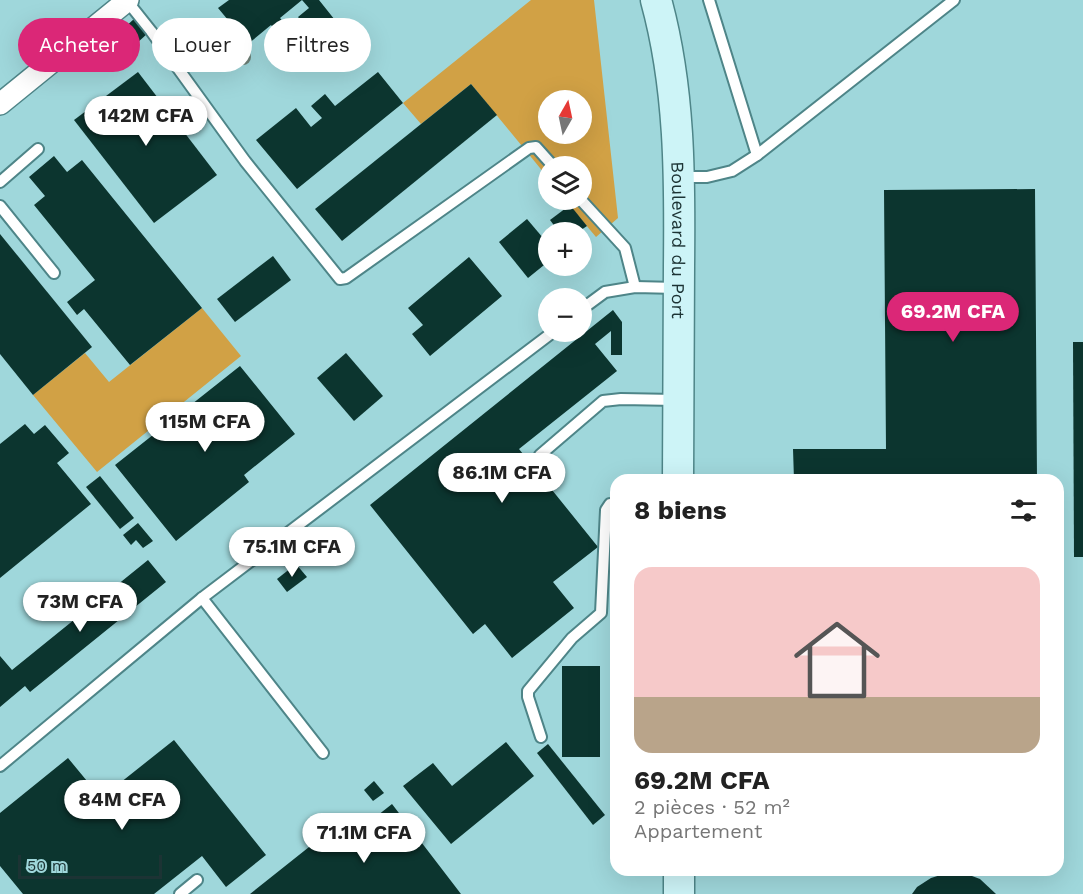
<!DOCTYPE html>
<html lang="fr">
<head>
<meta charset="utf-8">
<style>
  body { margin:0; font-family:"Work Sans",sans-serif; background:#f2f2f2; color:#222; height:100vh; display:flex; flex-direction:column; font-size:22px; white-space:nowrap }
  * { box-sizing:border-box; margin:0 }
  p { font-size:20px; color:#767676 }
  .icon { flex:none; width:33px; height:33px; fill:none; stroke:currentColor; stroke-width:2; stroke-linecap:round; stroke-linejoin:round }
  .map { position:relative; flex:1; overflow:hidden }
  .side { position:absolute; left:610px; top:474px; width:454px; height:402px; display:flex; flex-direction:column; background:#fff; border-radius:18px; box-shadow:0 6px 24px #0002 }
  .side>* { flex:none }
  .top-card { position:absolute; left:18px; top:18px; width:502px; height:54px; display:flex; gap:12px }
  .needle { width:39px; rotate:9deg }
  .controls { position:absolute; left:538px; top:90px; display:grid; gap:12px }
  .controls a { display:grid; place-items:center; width:54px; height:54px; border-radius:50%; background:#fff; box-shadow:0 6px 24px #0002; font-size:30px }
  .scale { position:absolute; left:18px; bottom:15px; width:144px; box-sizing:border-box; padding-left:6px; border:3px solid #1c3334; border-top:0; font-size:16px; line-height:21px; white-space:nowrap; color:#1c3334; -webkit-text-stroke:4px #9fd7db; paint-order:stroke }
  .price { position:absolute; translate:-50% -51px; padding:0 14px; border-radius:21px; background:#fff; color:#222; font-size:20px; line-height:39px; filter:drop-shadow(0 2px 3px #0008) }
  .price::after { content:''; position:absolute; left:50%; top:36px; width:18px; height:14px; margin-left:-9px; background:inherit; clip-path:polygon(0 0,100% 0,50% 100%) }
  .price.on { background:#db2777; color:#fff }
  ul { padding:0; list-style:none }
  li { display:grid; align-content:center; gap:12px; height:318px; padding:0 24px }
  li span { display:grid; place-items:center; height:186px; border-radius:18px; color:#555 }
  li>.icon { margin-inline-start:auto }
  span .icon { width:108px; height:108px; fill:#fffc; stroke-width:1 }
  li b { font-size:26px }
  h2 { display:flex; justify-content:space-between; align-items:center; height:72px; padding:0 24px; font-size:26px }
  .tag { padding:0 21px; border-radius:27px; background:#fff; box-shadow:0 6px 24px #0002; font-size:21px; line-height:54px }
  .tag.on { background:#db2777; color:#fff }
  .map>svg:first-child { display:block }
  .green { fill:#d1a145; fill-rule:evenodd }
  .building { fill:#0c352f }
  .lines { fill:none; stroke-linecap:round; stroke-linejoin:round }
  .lane-casing { stroke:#4e8588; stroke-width:14 }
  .street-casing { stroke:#4e8588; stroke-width:24 }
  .secondary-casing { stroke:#4e8588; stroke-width:33 }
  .lane { stroke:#fff; stroke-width:10 }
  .street { stroke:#fff; stroke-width:21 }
  .secondary { stroke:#cdf4f7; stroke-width:30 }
  .tree { fill:#6e8177 }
  .labels { text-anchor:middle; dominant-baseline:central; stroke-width:6; stroke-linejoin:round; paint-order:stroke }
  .street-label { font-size:18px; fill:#1c3334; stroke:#9fd7db }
</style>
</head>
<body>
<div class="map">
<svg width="1083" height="894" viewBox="0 0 1083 894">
  <rect width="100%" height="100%" fill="#9fd7db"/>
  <g class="green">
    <path d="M531,0H594L618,218L596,237L565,200H582V166H549V179L471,84L421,124L403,103ZM549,100H582V134H549Z"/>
    <polygon points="202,308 241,356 97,472 33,395 85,353 109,382"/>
  </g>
  <g class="building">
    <polygon points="229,0 302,0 280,18 303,46 294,53 271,25 248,44 218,8"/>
    <polygon points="302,0 319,0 362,54 341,71 298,17 309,8"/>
    <polygon points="134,19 147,34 137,43 124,28"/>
    <polygon points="138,72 217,175 154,223 74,120"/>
    <polygon points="378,72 403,103 297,189 256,140 296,108 311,127 322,118 311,106 325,94 335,106"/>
    <polygon points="471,84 497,115 342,241 315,209"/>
    <polygon points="54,156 67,172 82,160 202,308 130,365 84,309 77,315 67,302 95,280 34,205 45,196 29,177"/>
    <polygon points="1035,189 1037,480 794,480 793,449 886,449 884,190"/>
    <polygon points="570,205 587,226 578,232 559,232 550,220"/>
    <polygon points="527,219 549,245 549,261 528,278 499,242"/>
    <polygon points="0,234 92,347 33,395 0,354"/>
    <polygon points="273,256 291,280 235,322 217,299"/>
    <polygon points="469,257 502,296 430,356 412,334 423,325 408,308"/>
    <polygon points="613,310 622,322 622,355 611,355 611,331 595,344 617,371 519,449 598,547 553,582 574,608 512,658 485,624 473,634 370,505"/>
    <polygon points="1073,342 1083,342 1083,557 1074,557"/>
    <polygon points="346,353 383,396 354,421 317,378"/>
    <polygon points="240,366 295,434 244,475 249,482 176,541 115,465"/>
    <polygon points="25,424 34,434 45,425 69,453 57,463 91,504 0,578 0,444"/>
    <polygon points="100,476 134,518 120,529 86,487"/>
    <polygon points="138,523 153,541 143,548 136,540 131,545 123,535"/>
    <polygon points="148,560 166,582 30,692 25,686 0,707 0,656 12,670"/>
    <polygon points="296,564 307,577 287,592 277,579"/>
    <rect x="562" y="666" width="38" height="91"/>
    <polygon points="174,740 266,855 226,887 202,856 154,894 23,894 0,866 0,813 68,758 101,798"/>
    <polygon points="506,742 534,776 451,844 403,786 433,763 452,786"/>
    <polygon points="548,744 605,815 593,825 537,753"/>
    <polygon points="374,781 384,793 373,801 364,790"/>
    <polygon points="392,804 461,894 250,894 338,824 349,838"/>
    <polygon points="947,873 964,873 980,879 996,894 912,894 917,887 931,878"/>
  </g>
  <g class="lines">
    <g class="lane-casing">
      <g id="lane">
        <polyline points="709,0 757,155"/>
        <polyline points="127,1 151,31 245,161 340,279 346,278 529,148 536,147 553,166"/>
        <polyline points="680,177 707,177 732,171 757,155 954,0"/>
        <polyline points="0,182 38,149"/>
        <polyline points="581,200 625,248 635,287"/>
        <polyline points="0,206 54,273"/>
        <polyline points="582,309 605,292 635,287 677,288"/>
        <polyline points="540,455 603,401 621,399 676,400"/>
        <polyline points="202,598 323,753"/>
        <polyline points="541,737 528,697 528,691 572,638 601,613 606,510 610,504 616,504"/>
        <polyline points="0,766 202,598 553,332"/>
        <polyline points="180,894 197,880"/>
      </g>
    </g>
    <g class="street-casing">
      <polyline id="street" points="0,104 128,0"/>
    </g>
    <g class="secondary-casing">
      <g id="secondary">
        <path id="s1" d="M656,0C680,87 680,177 679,266C679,337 678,409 678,480"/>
        <polyline points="679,870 679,894"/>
      </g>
    </g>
    <use href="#lane" class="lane"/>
    <use href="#street" class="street"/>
    <use href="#secondary" class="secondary"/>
  </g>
  <circle class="tree" cx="243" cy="57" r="8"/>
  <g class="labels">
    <g class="street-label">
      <text stroke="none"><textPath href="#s1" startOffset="242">Boulevard du Port</textPath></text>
    </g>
  </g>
</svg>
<div class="controls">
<a><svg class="needle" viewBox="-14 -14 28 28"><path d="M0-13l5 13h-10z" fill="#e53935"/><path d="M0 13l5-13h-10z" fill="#767676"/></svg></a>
<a><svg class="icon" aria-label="layers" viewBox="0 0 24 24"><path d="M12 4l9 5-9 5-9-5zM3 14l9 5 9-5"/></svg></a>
<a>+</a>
<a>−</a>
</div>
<div class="scale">50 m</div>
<b class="price" style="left:146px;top:147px">142M CFA</b>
<b class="price on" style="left:953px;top:343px">69.2M CFA</b>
<b class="price" style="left:205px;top:453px">115M CFA</b>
<b class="price" style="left:502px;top:504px">86.1M CFA</b>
<b class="price" style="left:292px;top:578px">75.1M CFA</b>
<b class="price" style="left:80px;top:633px">73M CFA</b>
<b class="price" style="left:122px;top:831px">84M CFA</b>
<b class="price" style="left:364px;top:864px">71.1M CFA</b>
<div class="top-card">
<a class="tag on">Acheter</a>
<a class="tag">Louer</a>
<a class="tag">Filtres</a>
</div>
<section class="side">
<h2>8 biens<svg class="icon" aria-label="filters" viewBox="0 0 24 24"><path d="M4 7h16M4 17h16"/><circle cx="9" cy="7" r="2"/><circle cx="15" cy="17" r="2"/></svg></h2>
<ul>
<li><span style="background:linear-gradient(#f6c9c9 70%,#b9a48a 0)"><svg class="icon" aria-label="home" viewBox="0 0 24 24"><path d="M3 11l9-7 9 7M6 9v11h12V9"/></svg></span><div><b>69.2M CFA</b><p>2 pièces · 52 m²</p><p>Appartement</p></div></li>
</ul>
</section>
</div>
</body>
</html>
